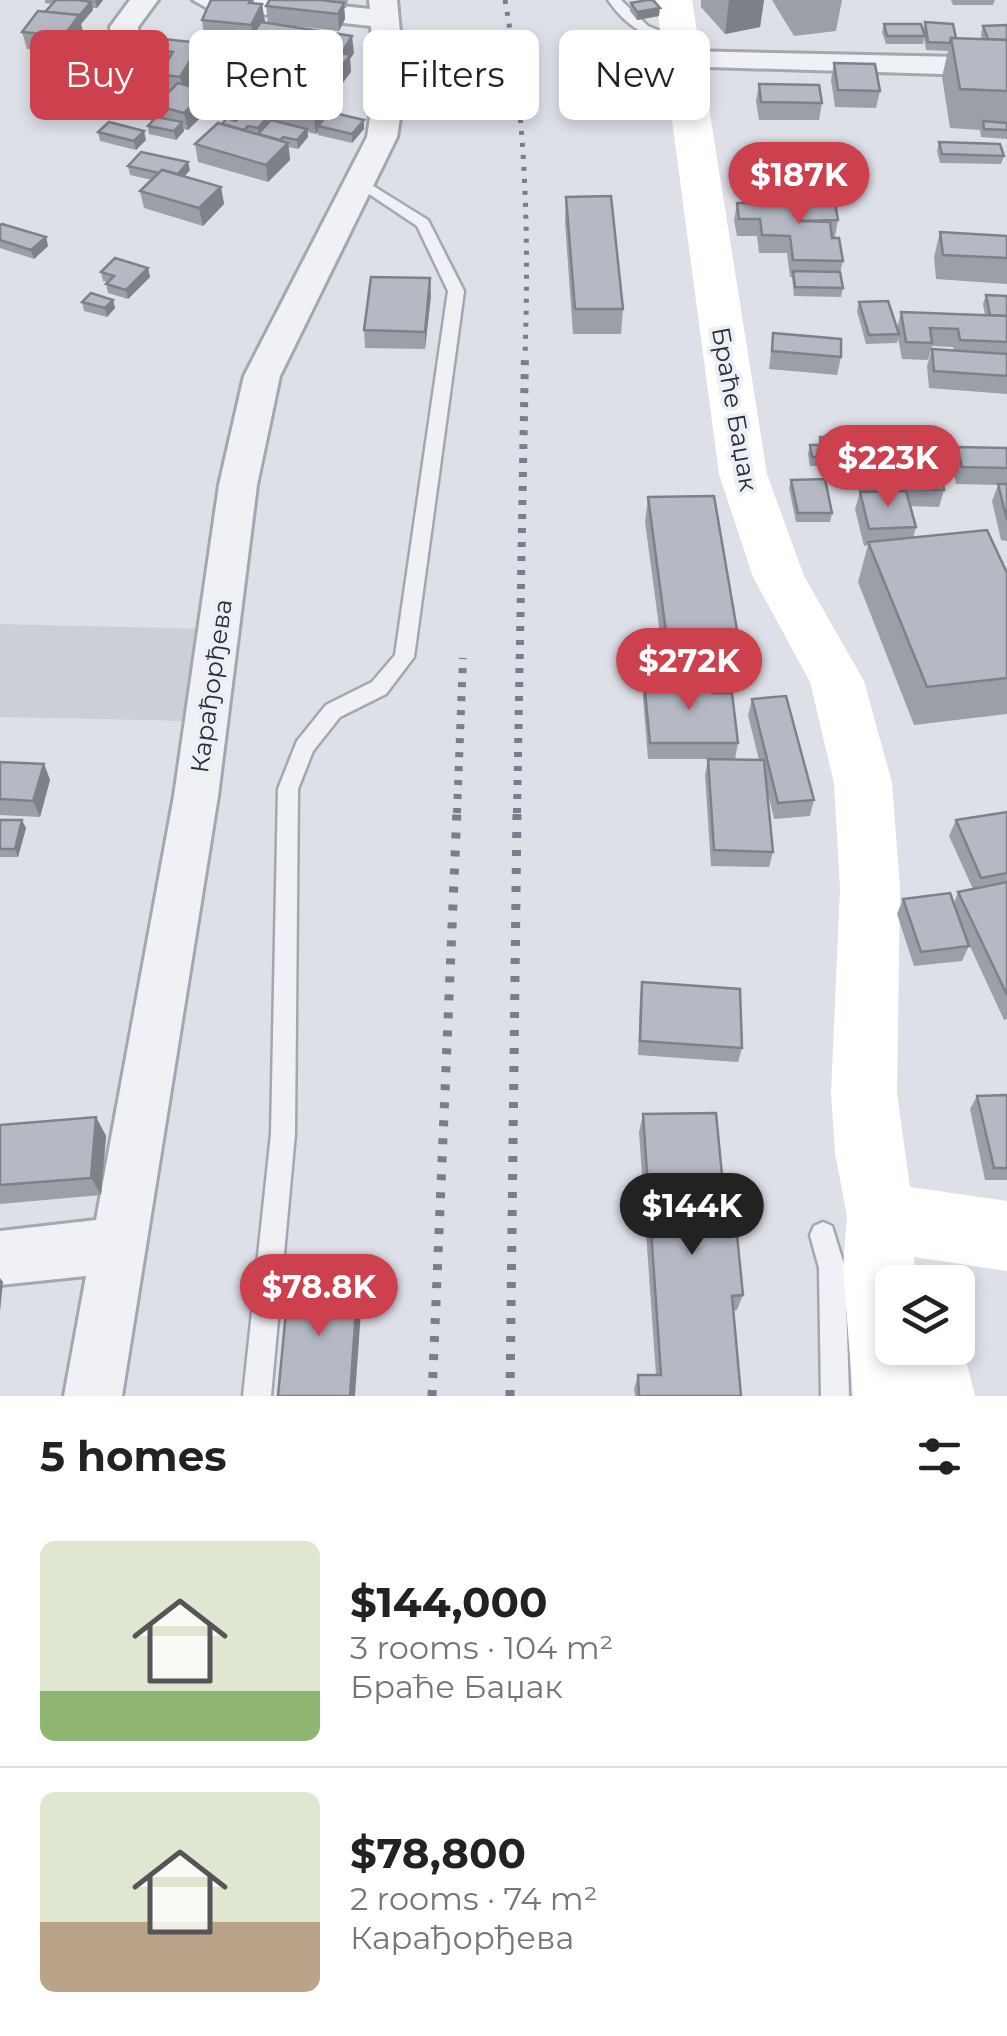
<!DOCTYPE html>
<html lang="en">
<head>
<meta charset="utf-8">
<style>
  body { margin:0; font-family:Montserrat,sans-serif; background:#f6f6f6; color:#222; height:100vh; display:flex; flex-direction:column; font-size:38px; white-space:nowrap }
  * { box-sizing:border-box; margin:0 }
  p { font-size:32px; color:#767676 }
  .icon { flex:none; width:55px; height:55px; fill:none; stroke:currentColor; stroke-width:2; stroke-linecap:round; stroke-linejoin:round }
  .map { position:relative; height:1396px; overflow:hidden }
  .drawer { display:flex; flex-direction:column; background:#fff; flex:1 }
  .drawer>* { flex:none }
  .banner { position:absolute; left:30px; top:30px; width:948px; height:90px; display:flex; gap:20px }
  .fabs { position:absolute; left:875px; top:1265px; display:grid; gap:20px }
  .fabs a { display:grid; place-items:center; width:100px; height:100px; border-radius:15px; background:#fff; box-shadow:0 5px 15px #0003; font-size:50px }
  .price { position:absolute; translate:-50% -85px; padding:0 22px; border-radius:35px; background:#cc414d; color:#fff; font-size:32px; line-height:65px; filter:drop-shadow(0 2px 5px #0008) }
  .price::after { content:''; position:absolute; left:50%; top:60px; width:30px; height:22px; margin-left:-15px; background:inherit; clip-path:polygon(0 0,100% 0,50% 100%) }
  .price.selected { background:#222; color:#fff }
  ul { padding:0; list-style:none }
  li { display:flex; align-items:center; gap:30px; height:250px; padding:0 40px }
  li+li { border-top:2px solid #e0e0e0 }
  li span { display:grid; place-items:center; flex:none; width:280px; height:200px; border-radius:15px; color:#555 }
  li>.icon { margin-inline-start:auto }
  span .icon { width:120px; height:120px; fill:#fffc; stroke-width:1 }
  li b { font-size:42px }
  h2 { display:flex; justify-content:space-between; align-items:center; height:120px; padding:0 40px; font-size:42px }
  .pill { padding:0 35px; border-radius:15px; background:#fff; box-shadow:0 5px 15px #0003; font-size:35px; line-height:90px }
  .pill.selected { background:#cc414d; color:#fff }
  .map>svg:first-child { display:block }
  .built { fill:#cbcfd8 }
  .lines { fill:none; stroke-linecap:round; stroke-linejoin:round }
  .lane-casing { stroke:#a2a7b1; stroke-width:5 }
  .street-casing { stroke:#a2a7b1; stroke-width:6 }
  .lane { fill:#eff1f5; fill-rule:evenodd }
  .street { fill:#eff1f5; fill-rule:evenodd }
  .secondary { fill:#fff; fill-rule:evenodd }
  .rail-far2 { stroke:#767e90; stroke-width:5; stroke-dasharray:4 8; stroke-linecap:butt }
  .rail-far1 { stroke:#767e90; stroke-width:8; stroke-dasharray:5 9; stroke-linecap:butt }
  .rail { stroke:#767e90; stroke-width:9; stroke-dasharray:6 12; stroke-linecap:butt }
  .wall { fill:#9b9fa8 }
  .shaded-wall { fill:#7e8288 }
  .building { fill:#b4b9c3; stroke:#7e8288; stroke-width:2.5 }
  .labels { text-anchor:middle; dominant-baseline:central; stroke-width:8; stroke-linejoin:round; paint-order:stroke }
  .street-label { font-size:25px; fill:#262d3d; stroke:#eceff4 }
</style>
</head>
<body>
<div class="map">
<svg width="1007" height="1396" viewBox="0 0 1007 1396">
  <rect width="100%" height="100%" fill="#dde0e7"/>
  <polygon class="built" points="0,624 207,629 190,721 0,717"/>
  <g class="lines">
    <g class="lane-casing">
      <g id="lane">
        <path d="M608,0H621L648,26L689,43L682,47C650,39 627,28 608,0Z"/>
        <polygon points="362,179 428,220 464,291 414,657 386,694 340,717 313,751 298,789 295,1134 271,1396 243,1396 271,1134 278,789 297,741 326,705 372,682 395,655 448,291 417,226 357,186 355,183"/>
        <polygon points="823,1222 832,1226 845,1268 849,1396 821,1396 819,1268 810,1235 814,1226"/>
      </g>
    </g>
    <g class="street-casing">
      <g id="street">
        <path d="M130,0H158L138,27L141,51L152,76L148,82H128C116,65 112,47 110,27Z"/>
        <polygon points="193,0 285,0 370,9 369,0 397,0 405,87 397,137 280,376 257,485 218,796 122,1396 64,1396 86,1276 0,1285 0,1231 96,1220 174,796 219,485 244,376 367,137 375,87 371,26 207,8"/>
        <polygon points="686,51 1007,58 1007,76 676,66 672,60 676,54"/>
      </g>
    </g>
    <use href="#lane" class="lane"/>
    <use href="#street" class="street"/>
    <polygon class="secondary" points="656,0 692,0 767,474 804,576 864,681 892,783 900,888 897,1093 910,1187 1007,1201 1007,1271 914,1257 915,1282 892,1282 892,1348 958,1348 958,1328 975,1396 853,1396 843,1267 847,1216 835,1153 831,1093 840,888 834,783 810,682 753,577 719,474"/>
    <path class="rail-far2" d="M505,0C526,119 529,236 525,357"/>
    <g class="rail-far1">
      <polyline points="457,813 463,658"/>
      <polyline points="517,813 525,354"/>
    </g>
    <g class="rail">
      <polyline points="432,1396 457,810"/>
      <polyline points="510,1396 517,810"/>
    </g>
  </g>
  <g class="wall">
    <polygon points="45,0 103,0 97,8 93,8 93,10 81,24 83,32 68,53 27,49 22,32 53,4 45,3"/>
    <polygon points="211,0 254,0 254,4 262,4 264,23 354,53 350,59 351,72 327,103 328,113 364,129 352,143 318,135 318,132 316,134 308,132 308,137 298,149 289,147 290,160 268,182 198,162 195,144 222,124 253,115 251,101 267,88 266,81 274,72 273,60 275,57 253,53 251,41 204,37 202,20"/>
    <polygon points="267,0 348,0 346,8 344,8 345,19 339,31 268,23 266,6 268,2"/>
    <polygon points="701,0 764,0 760,27 725,34 701,7"/>
    <polygon points="772,0 842,0 836,31 794,36"/>
    <polygon points="951,0 995,0 993,5 953,5"/>
    <polygon points="631,3 659,16 637,20 630,11"/>
    <polygon points="925,22 956,38 982,39 981,34 983,26 1007,25 1007,139 981,137 980,130 950,128 942,77 948,51 926,50 924,38 923,44 886,44 882,32 884,24 923,31"/>
    <polygon points="201,43 204,60 188,86 210,108 188,130 183,129 184,131 176,140 149,134 148,126 157,117 156,108 149,116 109,109 105,92 160,78 159,74 163,68 159,67 156,50"/>
    <polygon points="834,63 880,91 876,108 835,107 831,80"/>
    <polygon points="759,84 822,103 819,120 759,120 756,101"/>
    <polygon points="98,132 146,140 136,150 100,141"/>
    <polygon points="939,142 1004,156 1001,164 940,163 937,151"/>
    <polygon points="780,161 819,191 817,203 838,220 835,237 832,237 843,261 840,273 843,288 841,297 794,296 792,277 790,277 787,253 759,253 757,236 737,236 734,220 737,203 789,203 788,196 780,196 777,178"/>
    <polygon points="128,166 190,170 185,176 221,187 224,204 203,226 144,208 140,191 152,180 130,175"/>
    <polygon points="566,197 623,309 621,334 573,334 565,222"/>
    <polygon points="0,225 46,237 48,246 34,259 0,248"/>
    <polygon points="940,232 1007,236 1007,284 936,279 934,257"/>
    <polygon points="148,268 150,277 128,299 108,293 106,284 108,282 103,281 101,272"/>
    <polygon points="431,295 425,349 365,348 364,330"/>
    <polygon points="986,295 1007,296 1007,394 929,388 927,366 932,349 954,350 953,347 932,346 928,360 902,359 898,338 897,343 866,344 857,311 859,302 897,328 901,312 985,315 983,304"/>
    <polygon points="113,300 115,308 107,317 84,311 82,302"/>
    <polygon points="773,333 841,357 837,375 769,369"/>
    <polygon points="820,437 850,468 848,477 825,477 822,466 810,466 808,454 810,445 818,445"/>
    <polygon points="957,447 1007,448 1007,541 1001,540 992,501 998,485 956,484 952,464"/>
    <polygon points="861,456 944,490 939,507 910,506 916,527 913,538 1007,573 1007,714 914,725 858,582 868,545 864,546 855,509 860,492 857,473"/>
    <polygon points="791,480 832,513 830,522 796,522 789,488"/>
    <polygon points="648,497 737,630 732,654 663,656 645,522"/>
    <polygon points="644,681 712,693 738,743 735,759 759,760 748,715 752,699 814,800 810,816 774,819 768,793 773,852 769,867 711,866 705,775 708,759 648,759 643,698"/>
    <polygon points="0,762 44,764 50,780 40,817 0,815"/>
    <polygon points="1007,812 1007,1019 1004,1020 968,942 969,946 962,961 914,966 897,914 903,899 954,903 958,892 973,889 949,836 956,820"/>
    <polygon points="0,820 26,828 18,857 0,857"/>
    <polygon points="642,982 742,1048 738,1062 638,1055 640,997"/>
    <polygon points="1007,1095 1007,1180 985,1180 970,1109 977,1096"/>
    <polygon points="643,1114 722,1175 743,1295 737,1310 733,1311 741,1396 635,1396 634,1389 638,1375 656,1375 639,1132"/>
    <polygon points="96,1117 106,1136 101,1195 0,1204 0,1125"/>
  </g>
  <g class="shaded-wall">
    <polygon points="95,0 103,0 97,8"/>
    <polygon points="729,0 764,0 760,27 725,34"/>
    <polygon points="91,2 93,10 81,24 83,32 68,53 64,36"/>
    <polygon points="344,3 345,19 339,31 338,14"/>
    <polygon points="262,4 265,21 256,37 253,37 251,25"/>
    <polygon points="660,8 659,16 637,20 637,12"/>
    <polygon points="352,36 354,53 350,59 351,72 338,89 337,72 344,63 343,51"/>
    <polygon points="201,43 204,60 184,94 180,77"/>
    <polygon points="336,74 338,91 327,103 329,120 318,126 318,132 316,134 314,117 321,110 319,93"/>
    <polygon points="163,79 166,96 155,105 156,108 149,116 146,99"/>
    <polygon points="207,91 210,108 188,130 184,113"/>
    <polygon points="267,118 268,127 259,137 258,128"/>
    <polygon points="364,120 364,129 352,143 352,134"/>
    <polygon points="182,122 184,131 176,140 174,131"/>
    <polygon points="307,129 308,137 298,149 297,140"/>
    <polygon points="144,131 146,140 136,150 134,141"/>
    <polygon points="288,143 290,160 268,182 266,165"/>
    <polygon points="188,162 190,170 177,185 175,177"/>
    <polygon points="221,187 224,204 203,226 199,208"/>
    <polygon points="46,237 48,246 34,259 31,250"/>
    <polygon points="148,268 150,277 128,299 126,290"/>
    <polygon points="430,278 431,295 425,349 425,332"/>
    <polygon points="113,300 115,308 107,317 105,308"/>
    <polygon points="44,764 50,780 40,817 33,801"/>
    <polygon points="22,820 26,828 18,857 15,849"/>
    <polygon points="96,1117 106,1136 101,1195 91,1178"/>
    <polygon points="0,1278 3,1282 0,1312"/>
    <polygon points="358,1281 362,1297 355,1396 350,1396"/>
  </g>
  <g class="building">
    <polygon points="56,0 79,0 91,2 78,17 79,15 45,12"/>
    <polygon points="211,0 251,0 249,3 262,4 251,25 202,20"/>
    <polygon points="270,0 320,0 344,3 338,14 266,6"/>
    <polygon points="647,0 653,0 660,8 637,12 631,3"/>
    <polygon points="38,11 79,15 64,36 22,32"/>
    <polygon points="261,22 352,36 343,51 301,44 350,55 337,72 322,69 336,74 319,93 266,81 284,62 273,60 287,42 251,36"/>
    <polygon points="925,22 953,24 956,38 951,38 950,43 928,42"/>
    <polygon points="884,24 921,24 925,36 887,36"/>
    <polygon points="1007,25 1007,40 988,39 983,26"/>
    <polygon points="951,38 1007,40 1007,91 960,89"/>
    <polygon points="163,39 201,43 180,77 159,74 173,52 156,50"/>
    <polygon points="834,63 875,64 880,91 838,90"/>
    <polygon points="123,72 163,79 146,99 105,92"/>
    <polygon points="178,83 207,91 184,113 155,105"/>
    <polygon points="759,84 819,85 822,103 761,102"/>
    <polygon points="265,87 327,103 314,117 251,101"/>
    <polygon points="330,112 364,120 352,134 318,126"/>
    <polygon points="243,113 267,118 258,128 248,126 244,130 222,124 227,118 236,121"/>
    <polygon points="156,117 182,122 174,131 148,126"/>
    <polygon points="271,120 307,129 297,140 283,137 280,140 258,134"/>
    <polygon points="983,121 1007,123 1007,130 984,129"/>
    <polygon points="109,122 144,131 134,141 98,132"/>
    <polygon points="218,123 288,143 266,165 195,144"/>
    <polygon points="939,142 1000,144 1004,156 942,154"/>
    <polygon points="141,152 188,162 178,174 162,170 159,173 128,166"/>
    <polygon points="780,161 814,161 819,191 793,191 791,179 783,179"/>
    <polygon points="162,170 221,187 199,208 140,191"/>
    <polygon points="611,196 623,309 575,309 566,197"/>
    <polygon points="737,203 835,203 838,220 800,221 830,222 832,238 839,238 843,261 793,260 790,236 762,235 760,219 739,219"/>
    <polygon points="2,224 46,237 31,250 0,240 0,225"/>
    <polygon points="940,232 1007,236 1007,258 943,255"/>
    <polygon points="115,258 148,268 126,290 106,284 114,276 101,272"/>
    <polygon points="793,271 840,272 843,288 795,287"/>
    <polygon points="371,277 430,278 425,332 364,330"/>
    <polygon points="91,293 113,300 105,308 82,302"/>
    <polygon points="986,295 1007,296 1007,316 990,315"/>
    <polygon points="888,301 899,334 869,335 859,302"/>
    <polygon points="901,312 1007,316 1007,342 960,340 958,329 930,328 932,343 906,342"/>
    <polygon points="773,333 841,339 841,357 772,351"/>
    <polygon points="932,349 1007,354 1007,376 934,371"/>
    <polygon points="820,437 842,437 850,468 827,468 824,457 812,457 810,445 821,445"/>
    <polygon points="957,447 1007,448 1007,468 962,467"/>
    <polygon points="861,456 939,459 944,490 865,487"/>
    <polygon points="825,479 832,513 798,513 791,480"/>
    <polygon points="998,484 1007,484 1007,520"/>
    <polygon points="906,491 916,527 869,529 860,492"/>
    <polygon points="714,496 737,630 666,632 648,497"/>
    <polygon points="987,530 1007,573 1007,678 927,687 868,542"/>
    <polygon points="644,681 710,681 712,693 732,693 738,743 650,743"/>
    <polygon points="786,696 814,800 778,803 752,699"/>
    <polygon points="708,759 764,760 773,852 714,850"/>
    <polygon points="0,762 44,764 33,801 0,799"/>
    <polygon points="1007,812 1007,873 981,878 956,820"/>
    <polygon points="0,820 22,820 15,849 0,849"/>
    <polygon points="1007,882 1007,995 958,892"/>
    <polygon points="950,893 969,946 921,952 903,899"/>
    <polygon points="642,982 740,989 742,1048 640,1041"/>
    <polygon points="1007,1095 1007,1168 994,1168 977,1096"/>
    <polygon points="716,1113 722,1175 731,1175 743,1295 732,1296 741,1396 639,1396 638,1375 661,1375 643,1114"/>
    <polygon points="96,1117 91,1178 0,1185 0,1125"/>
    <polygon points="289,1280 358,1281 350,1396 278,1396"/>
  </g>
  <g class="labels">
    <g class="street-label">
      <text transform="translate(735 409) rotate(80)">Браће Баџак</text>
      <text transform="translate(211 686) rotate(-82)">Карађорђева</text>
    </g>
  </g>
</svg>
<div class="fabs">
<a><svg class="icon" aria-label="layers" viewBox="0 0 24 24"><path d="M12 4l9 5-9 5-9-5zM3 14l9 5 9-5"/></svg></a>
</div>
<b class="price" style="left:799px;top:227px">$187K</b>
<b class="price" style="left:888px;top:510px">$223K</b>
<b class="price" style="left:689px;top:713px">$272K</b>
<b class="price selected" style="left:692px;top:1258px">$144K</b>
<b class="price" style="left:319px;top:1339px">$78.8K</b>
<div class="banner">
<a class="pill selected">Buy</a>
<a class="pill">Rent</a>
<a class="pill">Filters</a>
<a class="pill">New</a>
</div>
</div>
<section class="drawer">
<h2>5 homes<svg class="icon" aria-label="filters" viewBox="0 0 24 24"><path d="M4 7h16M4 17h16"/><circle cx="9" cy="7" r="2"/><circle cx="15" cy="17" r="2"/></svg></h2>
<ul>
<li><span style="background:linear-gradient(#dfe7d0 75%,#8fb573 0)"><svg class="icon" aria-label="home" viewBox="0 0 24 24"><path d="M3 11l9-7 9 7M6 9v11h12V9"/></svg></span><div><b>$144,000</b><p>3 rooms · 104 m²</p><p>Браће Баџак</p></div></li>
<li><span style="background:linear-gradient(#dfe7d0 65%,#b9a48a 0)"><svg class="icon" aria-label="home" viewBox="0 0 24 24"><path d="M3 11l9-7 9 7M6 9v11h12V9"/></svg></span><div><b>$78,800</b><p>2 rooms · 74 m²</p><p>Карађорђева</p></div></li>
</ul>
</section>
</body>
</html>
